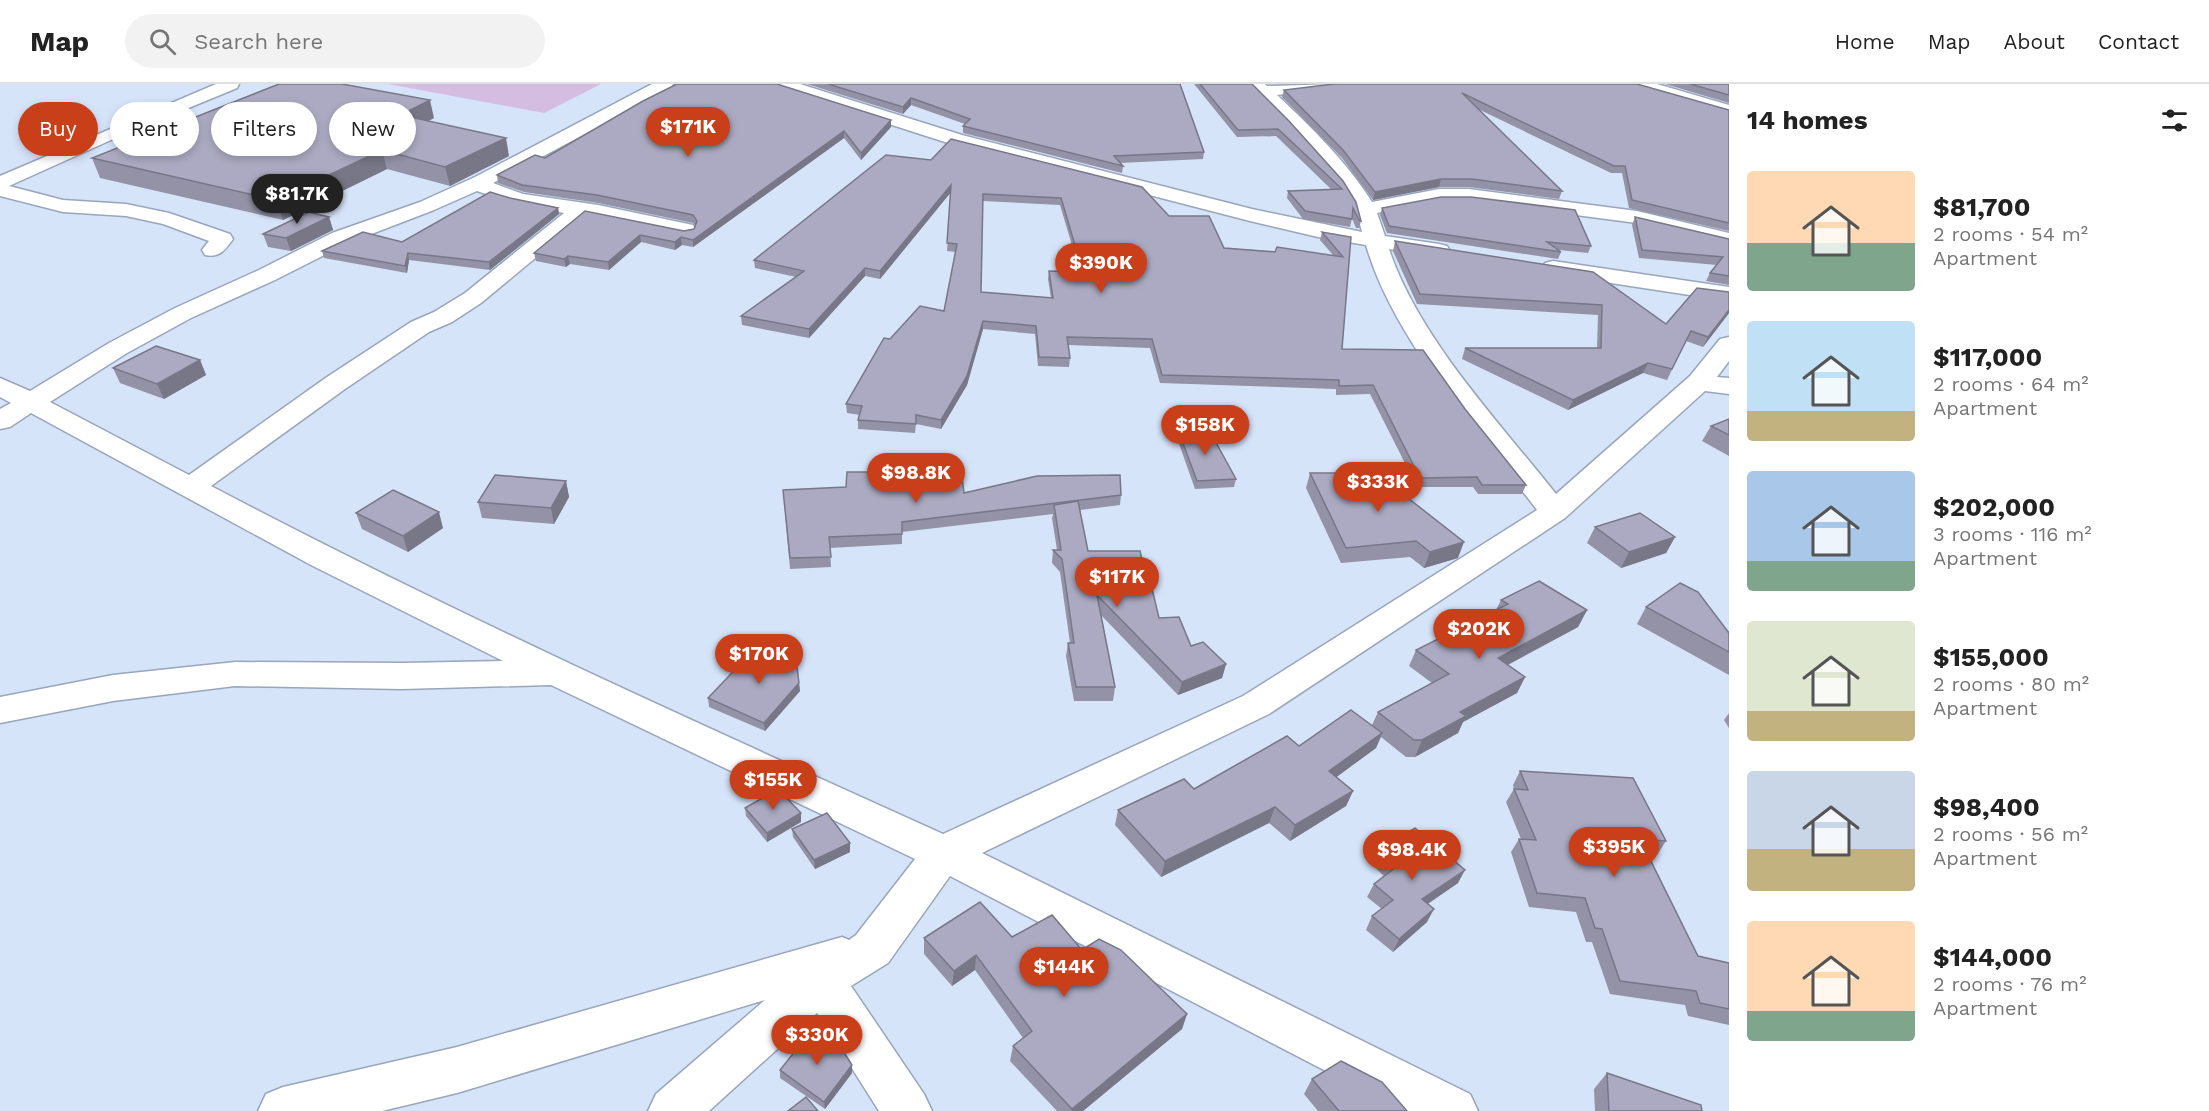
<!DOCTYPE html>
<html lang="en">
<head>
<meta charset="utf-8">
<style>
  body { margin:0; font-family:"Work Sans",sans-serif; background:#f2f2f2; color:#222; height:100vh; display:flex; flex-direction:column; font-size:22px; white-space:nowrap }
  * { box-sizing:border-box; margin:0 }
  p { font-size:20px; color:#767676 }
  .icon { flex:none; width:33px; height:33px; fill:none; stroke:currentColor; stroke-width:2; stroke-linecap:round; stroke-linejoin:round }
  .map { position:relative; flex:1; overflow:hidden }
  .side { display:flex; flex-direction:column; background:#fff; width:480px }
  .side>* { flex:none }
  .hud { position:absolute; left:18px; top:18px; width:570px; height:54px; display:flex; gap:12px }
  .price { position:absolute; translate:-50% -51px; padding:0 14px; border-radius:21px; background:#c93f1a; color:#fff; font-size:20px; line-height:39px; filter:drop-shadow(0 2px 3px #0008) }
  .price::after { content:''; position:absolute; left:50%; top:36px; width:18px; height:14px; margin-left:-9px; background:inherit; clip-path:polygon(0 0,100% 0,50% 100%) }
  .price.on { background:#222; color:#fff }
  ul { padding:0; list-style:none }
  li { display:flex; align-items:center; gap:18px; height:150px; padding:0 18px }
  li span { display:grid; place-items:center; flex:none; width:168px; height:120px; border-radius:6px; color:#555 }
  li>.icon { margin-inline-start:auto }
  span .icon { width:72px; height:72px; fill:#fffc; stroke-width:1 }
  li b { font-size:26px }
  h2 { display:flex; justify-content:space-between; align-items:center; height:72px; padding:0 18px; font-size:26px }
  .tag { padding:0 21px; border-radius:27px; background:#fff; box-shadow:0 3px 9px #0003; font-size:21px; line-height:54px }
  .tag.on { background:#c93f1a; color:#fff }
  header { display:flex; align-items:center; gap:36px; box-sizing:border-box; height:84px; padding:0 30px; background:#fff; border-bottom:2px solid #e0e0e0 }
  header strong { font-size:28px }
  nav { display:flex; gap:33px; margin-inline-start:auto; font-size:21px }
  .search { width:420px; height:54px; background:#f2f2f2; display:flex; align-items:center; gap:15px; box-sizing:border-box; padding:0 21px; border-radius:33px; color:#767676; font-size:22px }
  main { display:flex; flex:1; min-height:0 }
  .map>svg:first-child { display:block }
  .green { fill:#d5bde2 }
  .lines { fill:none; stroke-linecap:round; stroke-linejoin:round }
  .minor-casing { stroke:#98a5ba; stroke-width:3 }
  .minor { fill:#fff; fill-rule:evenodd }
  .wall { fill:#9392a7; fill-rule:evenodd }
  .shaded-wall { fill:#787788 }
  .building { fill:#abaac2; stroke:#787788; stroke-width:1.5; fill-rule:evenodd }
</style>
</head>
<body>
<header>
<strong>Map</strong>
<div class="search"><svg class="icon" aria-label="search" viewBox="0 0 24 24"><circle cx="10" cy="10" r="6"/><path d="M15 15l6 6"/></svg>Search here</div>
<nav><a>Home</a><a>Map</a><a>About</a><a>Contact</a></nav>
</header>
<main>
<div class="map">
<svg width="1729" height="1027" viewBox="0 0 1729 1027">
  <rect width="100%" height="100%" fill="#d6e4fa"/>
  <polygon class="green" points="388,0 601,0 544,29"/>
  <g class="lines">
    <g class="minor-casing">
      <g id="minor">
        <path d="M216,0H239L237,4L111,56L9,102L63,116L126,120L169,129L230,150L233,155C225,166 220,174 205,171L202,166L209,157L163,140L126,132L63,128L0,112V92Z"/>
        <path d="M652,0H673L671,4L493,99L523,110L598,121L693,141L696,146L693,151L685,152L586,132L481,219L452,238L429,248L345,305L211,402C450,528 697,639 943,750L1243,612L1537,426C1478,348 1393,255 1366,161L1318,153L1250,137L948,59L777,4L775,0H800L962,51L1252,125L1362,148L1356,125L1343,103L1289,42L1247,0H1265L1267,2L1339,0L1331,5L1277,11C1311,43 1347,78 1372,118L1439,105H1469L1637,127L1729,149V161L1637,139L1469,117H1439L1377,129L1385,152L1439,160L1447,162L1450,167L1447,172L1439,174L1389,165C1418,253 1499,338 1556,410L1690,292L1720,255L1729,253V277L1717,293L1729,294V310L1705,307L1565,434L1269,630L982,769L1470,1010L1478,1027H1403L950,792L888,879L851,902L924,1010L932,1027H879L817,929L709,1027H648L656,1010L765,916L457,1009L382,1027H258L266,1010L283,1003L457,963L842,853L849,856L856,851L915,775L551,601L402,605L235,602L113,617L0,639V613L113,591L235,578L402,579L503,577L311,481L31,329L10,343L0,345V325L11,319L0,313V294L30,307L109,259L175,224L259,186L332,149L420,118L475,93ZM477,107L512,119L564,129L465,209L434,228L411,238L327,293L189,391L50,318L127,269L191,234L275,196L348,159L434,126Z"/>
        <polygon points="1631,0 1657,0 1729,21 1729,31 1633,4"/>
        <polygon points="1553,177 1729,203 1729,217 1545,189 1542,184 1545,179"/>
      </g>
    </g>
    <use href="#minor" class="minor"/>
  </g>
  <g class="wall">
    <polygon points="807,0 1180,0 1204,68 1203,75 1120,79 1123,82 1122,89 963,49 963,42 965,40 911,21 903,30"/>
    <polygon points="1194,0 1252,0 1343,97 1361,137 1359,144 1356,144 1352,134 1350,143 1303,135 1287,114 1288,107 1332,106 1276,52 1237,53"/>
    <polygon points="1665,0 1729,0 1729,19"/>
    <polygon points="1333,1 1729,26 1729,147 1629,124 1622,89 1611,89 1478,25 1562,107 1559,115 1469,103 1439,103 1373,116 1342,74 1282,13 1284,6"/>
    <polygon points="434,34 428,37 509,72 450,102 387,85 283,136 100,94 92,74"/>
    <polygon points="891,43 861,76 844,54 693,163 682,161 675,166 641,158 609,186 570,180 566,183 536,177 534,169 585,127 684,147 694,145 695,141 693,139 598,119 524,108 498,99 497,91 545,74"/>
    <path d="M886,71L1169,132L1224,164L1333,171L1320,156L1322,148L1351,153L1342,265L1465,325L1526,401L1522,410H1478L1473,403H1417L1370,310L1336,311V305L1160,299L1150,264L1068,261L1070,274L1069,283L1038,282L1035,250L983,245L967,301L941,345L916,340L915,349L858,345V336L860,331L847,329L846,320L890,255L944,227L956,168L947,167L951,108L880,195L865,192L809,254L742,241L741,232L796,193L755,184L754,176ZM983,117L1060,121L1080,188L1049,187L1048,195L1051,214L981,208Z"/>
    <polygon points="510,114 558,124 559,130 490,186 409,176 407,189 324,174 322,167 402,158"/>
    <polygon points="1382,124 1591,162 1588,169 1559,166 1561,168 1558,175 1387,149 1380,131"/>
    <polygon points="329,133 333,146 291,167 268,163 263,150"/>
    <polygon points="1635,133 1729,155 1729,201 1706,197 1710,189 1717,181 1639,174 1632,141"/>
    <polygon points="1395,157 1666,240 1729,208 1729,229 1703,263 1686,257 1667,296 1643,289 1568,326 1462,275 1465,264 1597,264 1598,231 1417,220 1393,167"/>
    <polygon points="200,276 206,291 164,315 120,299 113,284"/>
    <polygon points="1729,335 1729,372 1702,357 1711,342"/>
    <polygon points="1178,346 1236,395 1234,403 1195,405 1177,354"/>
    <polygon points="909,388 909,393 964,409 1121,411 1120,421 1080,426 1088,467 1147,496 1159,534 1191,562 1226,580 1222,594 1178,611 1101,531 1115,603 1113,617 1074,617 1066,572 1068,559 1070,559 1060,488 1052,479 1053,466 1057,466 1052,434 1053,430 902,448 902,460 830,464 831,483 790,485 783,406 846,403"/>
    <polygon points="1310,389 1458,474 1424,484 1410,473 1341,479 1306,404"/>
    <polygon points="566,397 569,413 554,440 482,434 478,418"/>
    <polygon points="356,429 443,444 408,468 362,445"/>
    <polygon points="1595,443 1675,453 1666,469 1621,484 1587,459"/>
    <polygon points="1501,516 1587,526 1578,543 1508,581 1525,593 1517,609 1463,638 1458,649 1415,673 1406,673 1381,653 1376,664 1336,693 1353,707 1346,722 1290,757 1269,739 1161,793 1115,741 1118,726 1194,705 1299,662 1372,641 1378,628 1432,599 1409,582 1416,566 1496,526"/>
    <polygon points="1646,523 1729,549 1729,591 1637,540"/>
    <polygon points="799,599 800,607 765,647 709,623 708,614"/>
    <polygon points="1729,629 1729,644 1724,636"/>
    <polygon points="1520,687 1666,757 1657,771 1647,770 1698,872 1729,879 1729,941 1688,932 1685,921 1610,910 1592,858 1586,858 1576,828 1529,823 1511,768 1519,755 1521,755 1506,718 1514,705 1513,701"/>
    <polygon points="745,724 801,729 801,738 767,758 746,732"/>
    <polygon points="792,745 850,768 815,785 793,753"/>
    <polygon points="1378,768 1458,799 1428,820 1427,838 1393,868 1366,846 1372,832 1382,825 1367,813 1374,800 1384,792 1372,781"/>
    <polygon points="1012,853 1082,866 1187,930 1182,945 1083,1027 1057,1027 1010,977 1013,962 1023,954 975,886 952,902 924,870 924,854"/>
    <polygon points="852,981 852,989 825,1025 780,994 780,986"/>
    <polygon points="1607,989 1702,1027 1595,1027 1594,1005"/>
    <polygon points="1312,995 1407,1027 1318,1027 1304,1010"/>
  </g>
  <g class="shaded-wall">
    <polygon points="911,14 911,21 903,30 903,23"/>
    <polygon points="430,16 434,34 405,49 401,31"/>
    <polygon points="891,36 891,43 861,76 861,69"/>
    <polygon points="844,47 844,54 693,163 693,156"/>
    <polygon points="506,54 509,72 450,102 445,83"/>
    <polygon points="382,66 387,85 283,136 276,116"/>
    <polygon points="1441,95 1439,103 1373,116 1375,108"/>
    <polygon points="951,101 951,108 880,195 880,187"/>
    <polygon points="558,124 559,130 490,186 489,178"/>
    <polygon points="329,133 333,146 291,167 286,154"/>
    <polygon points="640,151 641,158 609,186 608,178"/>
    <polygon points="681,153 682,161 675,166 675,158"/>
    <polygon points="408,169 409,176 407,189 405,182"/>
    <polygon points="568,172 570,180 566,183 564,175"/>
    <polygon points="865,184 865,192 809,254 809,245"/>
    <polygon points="1729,226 1729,229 1703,263 1708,253"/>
    <polygon points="983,237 983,245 967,301 941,345 941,336"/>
    <polygon points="200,276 206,291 164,315 157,300"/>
    <polygon points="1648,279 1643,289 1568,326 1573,316"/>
    <polygon points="566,397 569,413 554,440 551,424"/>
    <polygon points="439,428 443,444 408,468 403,452"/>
    <polygon points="1675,453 1666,469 1621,484 1629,468"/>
    <polygon points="1464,458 1458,474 1424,484 1430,468"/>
    <polygon points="1587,526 1578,543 1490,590 1498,574"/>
    <polygon points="1226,580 1222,594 1178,611 1182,598"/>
    <polygon points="1525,593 1517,609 1463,638 1458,649 1415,673 1422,656 1460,628"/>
    <polygon points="799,599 800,607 765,647 764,639"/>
    <polygon points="1382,649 1376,664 1323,703 1329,687"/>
    <polygon points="1353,707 1346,722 1290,757 1295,741"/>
    <polygon points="1275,723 1269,739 1161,793 1165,777"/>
    <polygon points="801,729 801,738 767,758 767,749"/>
    <polygon points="850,759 850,768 815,785 814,776"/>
    <polygon points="1465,786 1458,799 1415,828 1422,815"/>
    <polygon points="1434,825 1427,838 1393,868 1399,855"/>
    <polygon points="976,871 975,886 952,902 954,887"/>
    <polygon points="1187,930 1182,945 1083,1027 1071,1027 1072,1025"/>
    <polygon points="852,981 852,989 825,1025 824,1018"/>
  </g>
  <g class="building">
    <polygon points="279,0 342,0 430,16 401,31 506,54 445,83 382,66 276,116 92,74"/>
    <polygon points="677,0 777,0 891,36 861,69 844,47 693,156 681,153 675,158 640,151 608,178 568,172 564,175 534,169 585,127 684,147 694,145 697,137 693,131 597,111 522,101 497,91 535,71 545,74 643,17"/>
    <polygon points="828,0 1180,0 1204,68 1114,72 1123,82 963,42 970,35 911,14 903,23"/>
    <polygon points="1200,0 1252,0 1289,37 1343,97 1356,118 1361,137 1359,136 1353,124 1352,135 1305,127 1288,107 1342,105 1278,45 1238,46"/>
    <polygon points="1334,0 1637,0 1729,26 1729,139 1632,116 1625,82 1614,82 1462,9 1562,107 1472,95 1441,95 1375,108 1343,66 1284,6"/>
    <polygon points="1690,0 1729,0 1729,11"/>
    <path d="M951,55L1142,103L1169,132H1209L1224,164L1275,168L1277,163L1343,173L1322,148L1351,153L1342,265L1423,266L1465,325L1526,401H1482L1477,393L1420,394L1373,301L1339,302V296L1162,291L1152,255L1067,253L1070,274L1039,273L1036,242L983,237L967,292L941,336L916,331V340L858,336L862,322L846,320L884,254L890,255L920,222L944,227L957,160L947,159L951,101L880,187L865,184L809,245L741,232L804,187L754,176L886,71L931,76ZM983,110L1061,114L1083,188L1049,187L1053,214L981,208Z"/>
    <polygon points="490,108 510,114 558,124 489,178 408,169 405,182 322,167 363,148 402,158"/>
    <polygon points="1441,113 1471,113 1575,126 1591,162 1547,158 1561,168 1389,142 1382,124"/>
    <polygon points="309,128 329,133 286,154 263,150"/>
    <polygon points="1635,133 1729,155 1729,192 1710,189 1723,173 1642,166"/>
    <polygon points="1395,157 1593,188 1666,240 1697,204 1729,208 1729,226 1708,253 1691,247 1672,285 1648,279 1573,316 1465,264 1601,264 1602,221 1420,210"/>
    <polygon points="156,262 200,276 157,300 113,284"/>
    <polygon points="1729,335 1729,351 1711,342"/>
    <polygon points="1178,346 1209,346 1236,395 1197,397"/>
    <polygon points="847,388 909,388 906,393 962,393 964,409 1037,392 1120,391 1121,411 902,438 902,450 829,453 831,473 790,474 783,406 846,403"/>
    <polygon points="1310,389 1376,389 1464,458 1430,468 1416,457 1346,464"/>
    <polygon points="495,391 566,397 551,424 478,418"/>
    <polygon points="393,406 439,428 403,452 356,429"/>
    <polygon points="1078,417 1088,467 1140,467 1147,496 1150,496 1159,534 1179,533 1191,562 1203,558 1226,580 1182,598 1097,511 1115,603 1076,603 1068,559 1074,559 1062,475 1053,466 1061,466 1054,421"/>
    <polygon points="1640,429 1675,453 1629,468 1595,443"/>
    <polygon points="1539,497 1587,526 1498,574 1525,593 1460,628 1466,632 1422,656 1414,656 1378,628 1449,590 1416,566 1508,520 1501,516"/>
    <polygon points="1680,499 1698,508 1729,549 1729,568 1646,523"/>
    <polygon points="795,567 799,599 764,639 708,614 749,571"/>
    <polygon points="1351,626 1382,649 1329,687 1353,707 1295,741 1275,723 1165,777 1118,726 1184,695 1194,705 1287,652 1299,662"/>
    <polygon points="1520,687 1633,694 1666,757 1640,755 1698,872 1729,879 1729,925 1700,919 1696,907 1620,897 1602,845 1595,844 1585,814 1537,809 1519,755 1536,756 1514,705 1528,706"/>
    <polygon points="778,705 801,729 767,749 745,724"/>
    <polygon points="827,729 850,759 814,776 792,745"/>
    <polygon points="1415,744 1465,786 1422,815 1434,825 1399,855 1372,832 1393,816 1374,800 1396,783 1378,768"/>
    <polygon points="980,818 1012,853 1052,831 1082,866 1099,855 1121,866 1187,930 1072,1025 1013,962 1032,947 976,871 954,887 924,854"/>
    <polygon points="812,946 845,970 852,981 824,1018 780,986"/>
    <polygon points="1341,977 1382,998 1407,1027 1339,1027 1312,995"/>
    <polygon points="1607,989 1701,1021 1702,1027 1609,1027"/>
    <polygon points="806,1013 818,1027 788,1027"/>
  </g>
</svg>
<b class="price" style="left:688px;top:74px">$171K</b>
<b class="price on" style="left:297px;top:141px">$81.7K</b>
<b class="price" style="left:1101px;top:210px">$390K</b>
<b class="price" style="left:1205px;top:372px">$158K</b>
<b class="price" style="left:916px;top:420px">$98.8K</b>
<b class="price" style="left:1378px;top:429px">$333K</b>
<b class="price" style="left:1117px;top:524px">$117K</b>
<b class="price" style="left:1479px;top:576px">$202K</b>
<b class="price" style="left:759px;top:601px">$170K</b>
<b class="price" style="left:773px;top:727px">$155K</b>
<b class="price" style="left:1614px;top:794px">$395K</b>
<b class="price" style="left:1412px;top:797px">$98.4K</b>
<b class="price" style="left:1064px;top:914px">$144K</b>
<b class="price" style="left:817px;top:982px">$330K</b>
<div class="hud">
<a class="tag on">Buy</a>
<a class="tag">Rent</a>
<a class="tag">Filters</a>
<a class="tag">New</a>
</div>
</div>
<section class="side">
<h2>14 homes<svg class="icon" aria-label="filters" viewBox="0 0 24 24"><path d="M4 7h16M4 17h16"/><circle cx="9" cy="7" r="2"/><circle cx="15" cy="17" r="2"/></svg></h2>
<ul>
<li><span style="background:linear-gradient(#ffd9b3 60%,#7fa58c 0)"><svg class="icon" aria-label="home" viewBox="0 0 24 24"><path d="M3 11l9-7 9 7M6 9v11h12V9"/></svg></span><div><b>$81,700</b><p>2 rooms · 54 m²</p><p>Apartment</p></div></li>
<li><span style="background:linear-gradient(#bfe0f5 75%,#c2b280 0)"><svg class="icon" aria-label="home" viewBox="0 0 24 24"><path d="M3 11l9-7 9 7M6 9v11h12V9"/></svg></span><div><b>$117,000</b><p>2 rooms · 64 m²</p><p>Apartment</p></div></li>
<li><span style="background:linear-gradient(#a9c7e8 75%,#7fa58c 0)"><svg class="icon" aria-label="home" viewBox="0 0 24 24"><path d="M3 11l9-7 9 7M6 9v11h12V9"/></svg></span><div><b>$202,000</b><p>3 rooms · 116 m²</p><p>Apartment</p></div></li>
<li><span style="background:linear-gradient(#dfe7d0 75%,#c2b280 0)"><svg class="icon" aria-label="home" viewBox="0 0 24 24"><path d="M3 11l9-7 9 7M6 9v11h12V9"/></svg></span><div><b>$155,000</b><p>2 rooms · 80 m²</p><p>Apartment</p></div></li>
<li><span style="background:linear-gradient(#c9d6e8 65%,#c2b280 0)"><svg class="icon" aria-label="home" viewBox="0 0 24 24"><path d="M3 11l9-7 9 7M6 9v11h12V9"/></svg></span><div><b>$98,400</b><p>2 rooms · 56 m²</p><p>Apartment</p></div></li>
<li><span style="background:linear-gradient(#ffd9b3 75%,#7fa58c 0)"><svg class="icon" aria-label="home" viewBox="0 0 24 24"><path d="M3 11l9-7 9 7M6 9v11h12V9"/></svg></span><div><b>$144,000</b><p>2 rooms · 76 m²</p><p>Apartment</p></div></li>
</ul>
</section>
</main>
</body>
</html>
